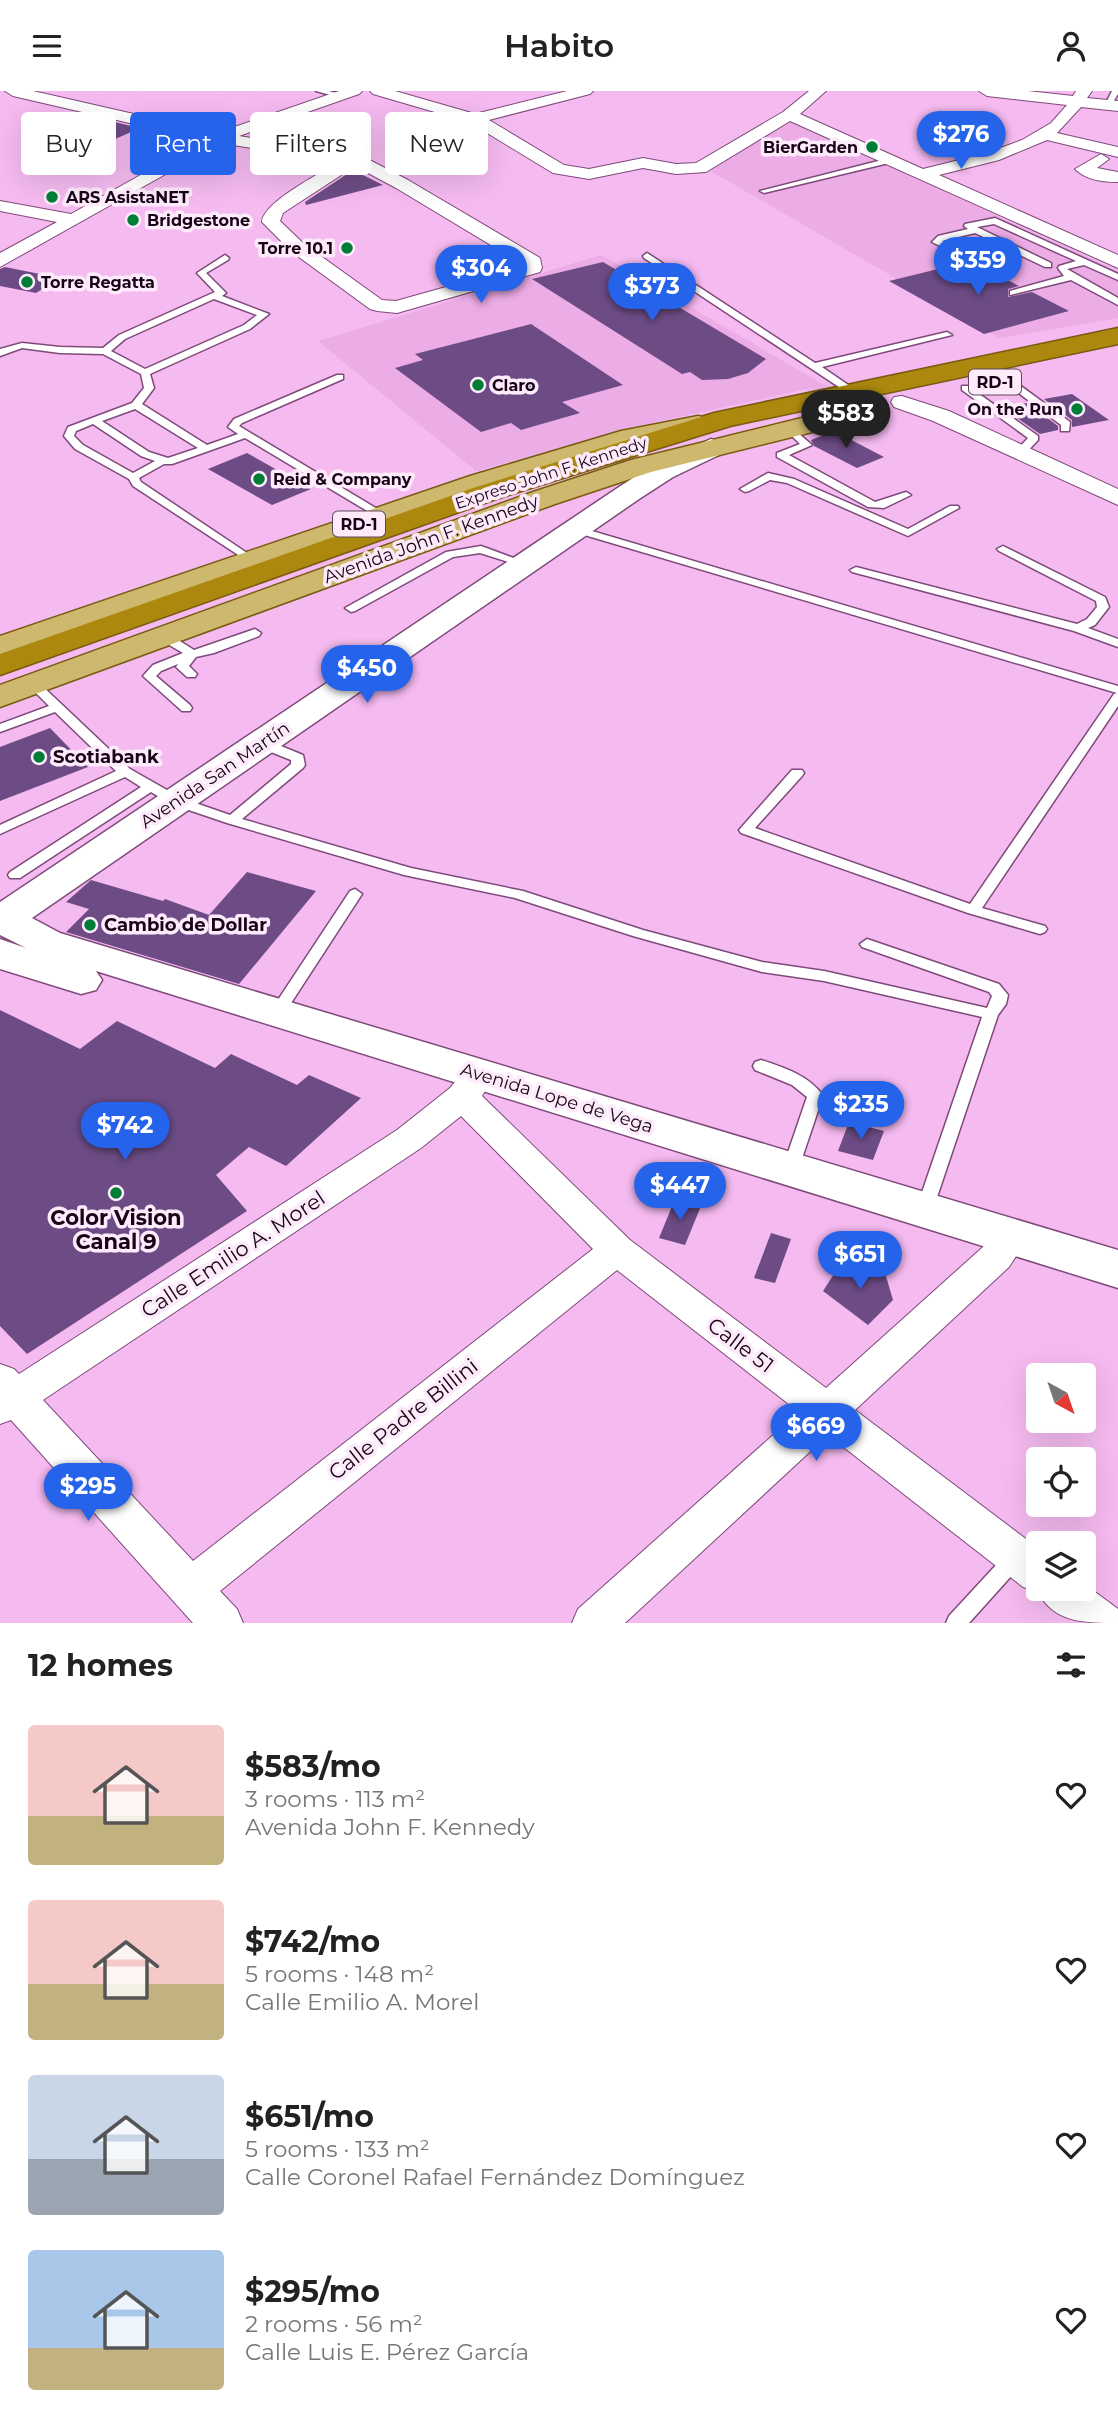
<!DOCTYPE html>
<html lang="en">
<head>
<meta charset="utf-8">
<style>
  body { margin:0; font-family:Montserrat,sans-serif; background:#f2f2f2; color:#222; height:100vh; display:flex; flex-direction:column; font-size:26px; white-space:nowrap }
  * { box-sizing:border-box; margin:0 }
  p { font-size:23px; color:#767676 }
  .icon { flex:none; width:38px; height:38px; fill:none; stroke:currentColor; stroke-width:2; stroke-linecap:round; stroke-linejoin:round }
  .map { position:relative; height:1532px; overflow:hidden }
  .drawer { display:flex; flex-direction:column; background:#fff; flex:1 }
  .drawer>* { flex:none }
  .banner { position:absolute; left:21px; top:21px; width:700px; height:63px; display:flex; gap:14px }
  .needle { width:46px; rotate:140deg }
  .tools { position:absolute; left:1026px; top:1272px; display:grid; gap:14px }
  .tools a { display:grid; place-items:center; width:70px; height:70px; border-radius:7px; background:#fff; box-shadow:0 7px 28px #0002; font-size:35px }
  .price { position:absolute; translate:-50% -60px; padding:0 16px; border-radius:24px; background:#2563eb; color:#fff; font-size:23px; line-height:46px; filter:drop-shadow(0 2px 4px #0008) }
  .price::after { content:''; position:absolute; left:50%; top:42px; width:21px; height:16px; margin-left:-10px; background:inherit; clip-path:polygon(0 0,100% 0,50% 100%) }
  .price.on { background:#222; color:#fff }
  ul { padding:0; list-style:none }
  li { display:flex; align-items:center; gap:21px; height:175px; padding:0 28px }
  li span { display:grid; place-items:center; flex:none; width:196px; height:140px; border-radius:7px; color:#555 }
  li>.icon { margin-inline-start:auto }
  span .icon { width:84px; height:84px; fill:#fffc; stroke-width:1 }
  li b { font-size:30px }
  h2 { display:flex; justify-content:space-between; align-items:center; height:84px; padding:0 28px; font-size:30px }
  .pill { padding:0 24px; border-radius:7px; background:#fff; box-shadow:0 7px 28px #0002; font-size:24px; line-height:63px }
  .pill.on { background:#2563eb; color:#fff }
  header { display:flex; justify-content:space-between; align-items:center; height:91px; padding:0 28px; background:#fff; font-size:32px; font-weight:600 }
  .map>svg:first-child { display:block }
  .built { fill:#ecace6 }
  .building { fill:#6d4c86 }
  .lines { fill:none; stroke-linecap:round; stroke-linejoin:round }
  .lane-casing { stroke:#7e4a7a; stroke-width:3 }
  .street-casing { stroke:#7e4a7a; stroke-width:2 }
  .secondary-casing { stroke:#7e4a7a; stroke-width:3 }
  .primary-casing { stroke:#785a11; stroke-width:3 }
  .highway-casing { stroke:#785a11; stroke-width:3 }
  .lane { fill:#fff; fill-rule:evenodd }
  .street { fill:#fff; fill-rule:evenodd }
  .secondary { fill:#fff; fill-rule:evenodd }
  .primary { fill:#cdb86e; fill-rule:evenodd }
  .highway { fill:#ac880e; fill-rule:evenodd }
  .poi-dot { fill:#007e36; stroke:#fdebfb; stroke-width:2.5 }
  .labels { text-anchor:middle; dominant-baseline:central; stroke-width:7; stroke-linejoin:round; paint-order:stroke }
  .far-poi-label { font-size:16px; font-weight:bold; fill:#170416; stroke:#fdebfb; text-anchor:start }
  .shield { fill:#fdebfb; stroke:#5c495b; stroke-width:2 }
  .shield-label { font-size:16px; font-weight:bold; fill:#170416 }
  .far-street-label { font-size:16px; fill:#170416; stroke:#fdebfb }
  .street-label { font-size:18px; fill:#170416; stroke:#fdebfb }
  .poi-label { font-size:18px; font-weight:bold; fill:#170416; stroke:#fdebfb; text-anchor:start }
  .near-poi-label { font-size:21px; font-weight:bold; fill:#170416; stroke:#fdebfb }
  .near-street-label { font-size:21px; fill:#170416; stroke:#fdebfb }
</style>
</head>
<body>
<header><svg class="icon" aria-label="menu" viewBox="0 0 24 24"><path d="M4 6h16M4 12h16M4 18h16"/></svg>Habito<svg class="icon" aria-label="person" viewBox="0 0 24 24"><circle cx="12" cy="8" r="4"/><path d="M4 21q1-7 8-7t8 7"/></svg></header>
<div class="map">
<svg width="1118" height="1532" viewBox="0 0 1118 1532">
  <rect width="100%" height="100%" fill="#f5baf0"/>
  <g class="built">
    <polygon points="790,30 1118,180 1118,227 999,247 707,78"/>
    <polygon points="601,164 824,294 624,338 476,380 318,250"/>
  </g>
  <g class="building">
    <polygon points="89,25 140,37 84,62 31,50"/>
    <polygon points="353,79 383,94 306,114 305,111"/>
    <polygon points="971,170 1019,195 1008,198 1008,206 1032,201 1069,220 984,243 889,190"/>
    <polygon points="603,171 766,268 748,282 728,288 702,289 690,281 682,283 532,188"/>
    <polygon points="5,176 60,187 36,202 0,195 0,178"/>
    <polygon points="531,233 623,294 562,311 580,322 521,339 511,332 481,341 395,277 423,269 415,263"/>
    <polygon points="1072,303 1109,329 1072,336 1072,329 1044,308"/>
    <polygon points="1027,312 1058,335 1058,339 1040,343 1003,317"/>
    <polygon points="834,340 884,366 857,377 814,355 811,349"/>
    <polygon points="247,362 311,398 272,414 208,378"/>
    <polygon points="50,637 88,676 0,710 0,656"/>
    <polygon points="247,781 316,800 239,893 66,841 89,818 66,811 91,789 163,810 165,808 209,824"/>
    <polygon points="0,919 80,958 117,930 215,977 231,963 297,994 309,984 361,1007 286,1075 249,1056 216,1084 247,1120 27,1263 0,1235"/>
    <polygon points="849,1031 884,1040 873,1069 838,1060"/>
    <polygon points="675,1108 701,1115 685,1154 659,1147"/>
    <polygon points="771,1142 791,1148 775,1192 754,1187"/>
    <polygon points="843,1169 885,1182 893,1209 868,1234 823,1200"/>
  </g>
  <g class="lines">
    <g class="lane-casing">
      <g id="lane">
        <polygon points="316,0 329,0 345,5 341,7"/>
        <polygon points="1112,0 1118,0 1118,3 1110,16 1104,16"/>
        <polygon points="890,67 894,69 893,71 764,102 760,100"/>
        <path d="M995,127L1118,183V189L1084,174L1067,178L1118,207V214L1071,189L1010,204V200L1064,185L1058,177L1059,175L1076,170L994,133L977,136L1051,172V176H1045L1001,155L960,165L932,151L938,145L968,138L964,135L965,133ZM975,142L994,151L961,159L942,150Z"/>
        <polygon points="647,162 815,272 947,241 952,244 822,276 857,300 848,302 644,167 643,165"/>
        <path d="M225,164L229,167L228,169L206,182L226,202L222,205L269,223L250,238L150,283L154,297L142,313L207,354L238,343L228,336L234,328L337,284H343V288L242,332L239,335L389,425L387,427H379L245,347L172,373H164L139,387L141,391L256,468L258,470L252,473L133,395L129,388L75,358L64,345L68,336L132,312L144,297L141,283L103,263L60,262L22,257L0,265V258L22,252L60,256L103,257L119,244L215,201L197,182ZM214,208L257,224L244,234L145,278L111,260L125,248ZM135,318L198,357L168,367L149,361L102,330ZM93,333L141,365L155,370L133,382L83,354L74,345L76,340Z"/>
        <polygon points="1004,287 1010,287 1070,331 1069,340 1061,340 1061,334 1004,291"/>
        <polygon points="962,295 968,295 1038,345 1038,349 1024,364 1016,364 1016,360 1028,347 962,299"/>
        <polygon points="791,336 812,354 789,364 875,411 906,401 911,404 884,417 868,416 777,366 777,362 800,353 786,339"/>
        <polygon points="768,382 794,388 908,438 950,415 958,415 959,417 908,445 787,392 770,389 749,400 745,401 740,398"/>
        <polygon points="575,435 1118,595 1118,615 982,817 1045,835 1047,838 1045,841 1040,843 968,822 741,742 739,739 792,679 802,679 804,682 802,685 755,737 970,813 1114,603 1117,602 571,440 571,436"/>
        <polygon points="481,455 530,473 524,476 480,462 453,466 355,520 351,521 345,517 446,461"/>
        <polygon points="1003,455 1105,506 1109,516 1095,534 1088,537 1118,548 1118,556 1074,540 852,481 850,479 856,476 1077,533 1087,528 1097,516 1096,510 999,460 997,458"/>
        <polygon points="255,538 261,542 259,545 214,562 196,566 189,575 197,583 195,586 187,586 176,576 178,573 161,580 156,585 190,614 192,617 190,620 182,620 143,585 153,574 183,562 159,548 157,545 159,542 167,542 194,559"/>
        <polygon points="34,590 38,591 130,678 181,707 230,724 291,673 291,669 256,655 255,652 256,649 266,649 303,664 305,674 303,677 242,728 411,777 523,800 643,839 762,871 824,880 987,917 992,905 989,901 862,856 860,853 867,848 999,893 1008,904 1006,913 998,924 931,1124 925,1125 919,1124 916,1119 982,926 824,890 762,881 633,845 515,807 404,784 227,732 171,713 151,701 20,787 10,787 8,784 10,781 141,696 125,686 0,743 0,734 116,680 55,621 0,641 0,633 49,615 28,594"/>
        <polygon points="355,798 362,803 282,926 272,926 269,922 272,918 350,800"/>
        <path d="M761,969C783,976 810,985 823,1005L798,1079L796,1083L790,1085L784,1083L782,1079L807,1006L792,994L755,979L753,975L755,971Z"/>
        <polygon points="1015,1458 1022,1461 1025,1467 1022,1473 969,1532 946,1532 949,1525 1008,1461"/>
      </g>
    </g>
    <g class="street-casing">
      <g id="street">
        <path d="M5,0H33L217,42L339,0H362L359,3L239,45L360,64L408,89L540,167L542,177L540,181L397,222L377,220L370,218L292,161L262,131C262,112 322,81 339,71L221,52L0,176V162L57,131L0,120V110L71,123L203,49L13,5ZM355,75L396,97L524,174L396,210L382,209L304,153L280,130L283,122Z"/>
        <polygon points="370,0 395,0 475,23 567,0 593,0 590,3 489,29 564,74 589,78 643,67 676,73 696,72 783,21 809,0 826,0 800,23 923,78 987,62 1022,49 1051,32 1067,14 987,5 979,0 1028,0 1073,5 1076,0 1092,0 1087,7 1118,10 1118,20 1081,16 1057,42 1118,56 1118,66 1047,49 999,69 939,84 1118,164 1118,177 790,30 706,81 676,83 643,77 589,88 553,82 469,31 373,3"/>
        <path d="M1101,63L1109,68L1097,77L1118,81V91C1103,91 1086,89 1075,78Z"/>
        <polygon points="902,305 949,320 1118,398 1118,414 933,330 894,316 891,311 894,306"/>
        <path d="M473,980L485,984L490,992L482,1005L630,1149L826,1297L983,1156C995,1139 1002,1128 1024,1135L1029,1145L1009,1176L855,1319L1038,1457V1498H1083V1492L1118,1518V1532C1085,1532 1054,1532 1038,1501L1023,1496L828,1344L625,1532H572L578,1518L799,1321L617,1179L220,1500L237,1518L243,1532H193L11,1329L0,1333V1273L14,1278L19,1283L397,1039L450,997L461,984ZM461,1025L593,1158L193,1470L43,1309L421,1057Z"/>
      </g>
    </g>
    <g class="secondary-casing">
      <polygon id="secondary" points="711,348 721,351 725,357 721,363 673,386 639,408 32,827 60,842 1118,1159 1118,1197 96,880 102,889 96,899 81,903 0,878 0,848 26,857 0,844 0,811 619,396 653,374"/>
    </g>
    <g class="primary-casing">
      <g id="primary">
        <polygon points="871,310 881,312 885,318 881,324 651,381 555,413 0,616 0,594 533,401 631,369"/>
        <polygon points="698,325 708,327 712,333 708,339 636,354 490,397 0,566 0,545 470,385 621,340"/>
      </g>
    </g>
    <g class="highway-casing">
      <polygon id="highway" points="1118,237 1118,253 730,335 496,408 0,584 0,563 476,396 714,322"/>
    </g>
    <use href="#lane" class="lane"/>
    <use href="#street" class="street"/>
    <use href="#secondary" class="secondary"/>
    <use href="#primary" class="primary"/>
    <use href="#highway" class="highway"/>
  </g>
  <g class="poi-dot">
    <circle cx="872" cy="56" r="7"/>
    <circle cx="52" cy="106" r="7"/>
    <circle cx="133" cy="129" r="7"/>
    <circle cx="347" cy="157" r="7"/>
    <circle cx="27" cy="191" r="7"/>
    <circle cx="478" cy="294" r="7"/>
    <circle cx="1077" cy="318" r="7"/>
    <circle cx="259" cy="388" r="7"/>
    <circle cx="39" cy="666" r="7"/>
    <circle cx="90" cy="834" r="7"/>
    <circle cx="116" cy="1102" r="7"/>
  </g>
  <g class="labels">
    <g class="far-poi-label">
      <text x="858" y="56" text-anchor="end">BierGarden</text>
      <text x="66" y="106">ARS AsistaNET</text>
      <text x="147" y="129">Bridgestone</text>
      <text x="333" y="157" text-anchor="end">Torre 10.1</text>
      <text x="41" y="191">Torre Regatta</text>
      <text x="492" y="294">Claro</text>
      <text x="1063" y="318" text-anchor="end">On the Run</text>
      <text x="273" y="388">Reid &amp; Company</text>
    </g>
    <g class="shield">
      <rect x="969" y="278.5" width="52" height="25" rx="5"/>
      <rect x="333" y="420.5" width="52" height="25" rx="5"/>
    </g>
    <g class="shield-label">
      <text x="995" y="291">RD-1</text>
      <text x="359" y="433">RD-1</text>
    </g>
    <g class="far-street-label">
      <text transform="translate(551 382) rotate(-18)">Expreso John F. Kennedy</text>
    </g>
    <g class="street-label">
      <text transform="translate(431 448) rotate(-20)">Avenida John F. Kennedy</text>
      <text transform="translate(215 684) rotate(-34)">Avenida San Martín</text>
      <text transform="translate(557 1007) rotate(17)">Avenida Lope de Vega</text>
    </g>
    <g class="poi-label">
      <text x="53" y="666">Scotiabank</text>
      <text x="104" y="834">Cambio de Dollar</text>
    </g>
    <g class="near-poi-label">
      <text x="116" y="1126">Color Vision<tspan x="116" dy="24">Canal 9</tspan></text>
    </g>
    <g class="near-street-label">
      <text transform="translate(233 1163) rotate(-33)">Calle Emilio A. Morel</text>
      <text transform="translate(741 1254) rotate(37)">Calle 51</text>
      <text transform="translate(403 1328) rotate(-38)">Calle Padre Billini</text>
    </g>
  </g>
</svg>
<div class="tools">
<a><svg class="needle" viewBox="-14 -14 28 28"><path d="M0-13l5 13h-10z" fill="#e53935"/><path d="M0 13l5-13h-10z" fill="#767676"/></svg></a>
<a><svg class="icon" aria-label="locate" viewBox="0 0 24 24"><circle cx="12" cy="12" r="6"/><path d="M12 2v4M12 18v4M2 12h4M18 12h4"/></svg></a>
<a><svg class="icon" aria-label="layers" viewBox="0 0 24 24"><path d="M12 4l9 5-9 5-9-5zM3 14l9 5 9-5"/></svg></a>
</div>
<b class="price" style="left:961px;top:80px">$276</b>
<b class="price" style="left:978px;top:206px">$359</b>
<b class="price" style="left:481px;top:214px">$304</b>
<b class="price" style="left:652px;top:232px">$373</b>
<b class="price on" style="left:846px;top:359px">$583</b>
<b class="price" style="left:367px;top:614px">$450</b>
<b class="price" style="left:861px;top:1050px">$235</b>
<b class="price" style="left:125px;top:1071px">$742</b>
<b class="price" style="left:680px;top:1131px">$447</b>
<b class="price" style="left:860px;top:1200px">$651</b>
<b class="price" style="left:816px;top:1372px">$669</b>
<b class="price" style="left:88px;top:1432px">$295</b>
<div class="banner">
<a class="pill">Buy</a>
<a class="pill on">Rent</a>
<a class="pill">Filters</a>
<a class="pill">New</a>
</div>
</div>
<section class="drawer">
<h2>12 homes<svg class="icon" aria-label="filters" viewBox="0 0 24 24"><path d="M4 7h16M4 17h16"/><circle cx="9" cy="7" r="2"/><circle cx="15" cy="17" r="2"/></svg></h2>
<ul>
<li><span style="background:linear-gradient(#f6c9c9 65%,#c2b280 0)"><svg class="icon" aria-label="home" viewBox="0 0 24 24"><path d="M3 11l9-7 9 7M6 9v11h12V9"/></svg></span><div><b>$583/mo</b><p>3 rooms · 113 m²</p><p>Avenida John F. Kennedy</p></div><svg class="icon" aria-label="heart" viewBox="0 0 24 24"><path d="M12 20l-8-8c-3-5 5-10 8-4 3-6 11-1 8 4z"/></svg></li>
<li><span style="background:linear-gradient(#f6c9c9 60%,#c2b280 0)"><svg class="icon" aria-label="home" viewBox="0 0 24 24"><path d="M3 11l9-7 9 7M6 9v11h12V9"/></svg></span><div><b>$742/mo</b><p>5 rooms · 148 m²</p><p>Calle Emilio A. Morel</p></div><svg class="icon" aria-label="heart" viewBox="0 0 24 24"><path d="M12 20l-8-8c-3-5 5-10 8-4 3-6 11-1 8 4z"/></svg></li>
<li><span style="background:linear-gradient(#c9d6e8 60%,#9aa5b1 0)"><svg class="icon" aria-label="home" viewBox="0 0 24 24"><path d="M3 11l9-7 9 7M6 9v11h12V9"/></svg></span><div><b>$651/mo</b><p>5 rooms · 133 m²</p><p>Calle Coronel Rafael Fernández Domínguez</p></div><svg class="icon" aria-label="heart" viewBox="0 0 24 24"><path d="M12 20l-8-8c-3-5 5-10 8-4 3-6 11-1 8 4z"/></svg></li>
<li><span style="background:linear-gradient(#a9c7e8 70%,#c2b280 0)"><svg class="icon" aria-label="home" viewBox="0 0 24 24"><path d="M3 11l9-7 9 7M6 9v11h12V9"/></svg></span><div><b>$295/mo</b><p>2 rooms · 56 m²</p><p>Calle Luis E. Pérez García</p></div><svg class="icon" aria-label="heart" viewBox="0 0 24 24"><path d="M12 20l-8-8c-3-5 5-10 8-4 3-6 11-1 8 4z"/></svg></li>
</ul>
</section>
</body>
</html>
